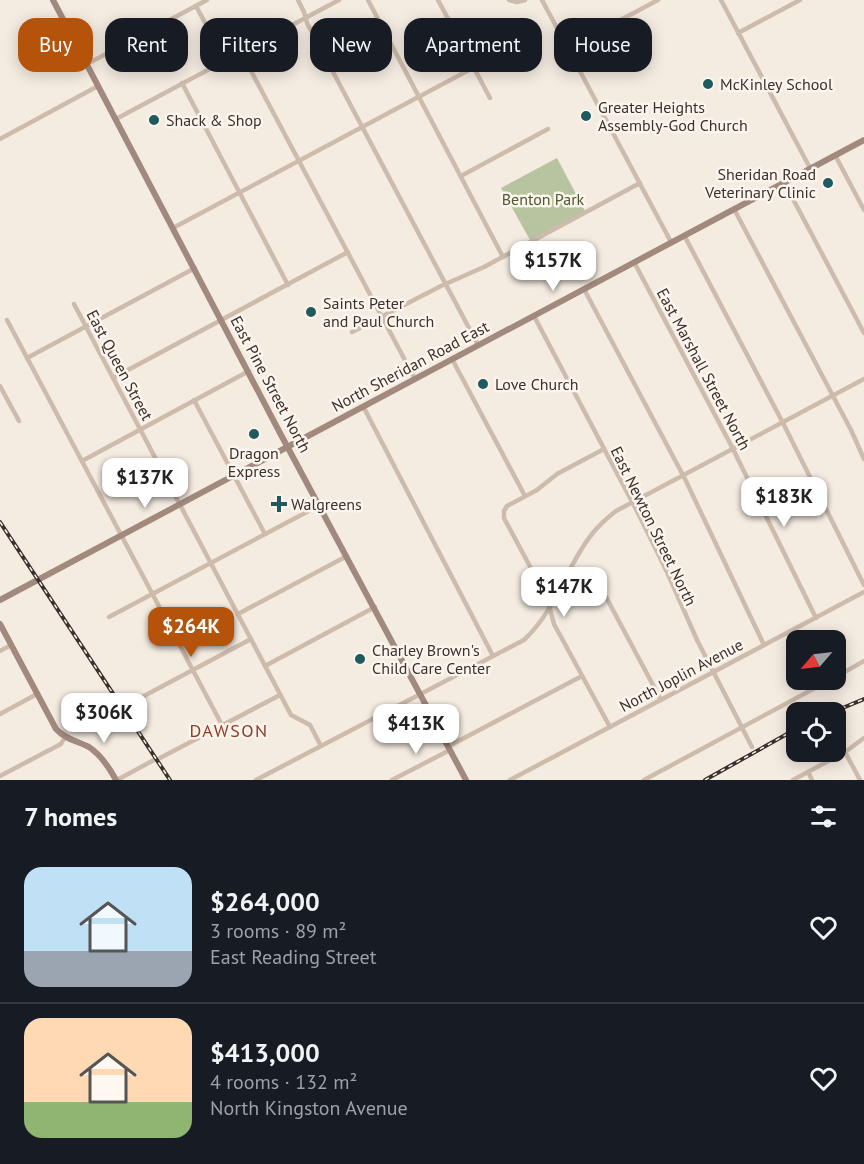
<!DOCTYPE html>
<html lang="en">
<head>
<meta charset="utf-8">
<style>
  body { margin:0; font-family:"PT Sans",sans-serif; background:#20242c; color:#f1f3f6; height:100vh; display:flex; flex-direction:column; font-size:22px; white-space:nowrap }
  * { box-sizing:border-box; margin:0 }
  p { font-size:20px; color:#9ea1a6 }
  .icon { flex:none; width:33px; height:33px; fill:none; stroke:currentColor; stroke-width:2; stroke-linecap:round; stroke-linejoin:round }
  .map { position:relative; height:780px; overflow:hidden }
  .drawer { display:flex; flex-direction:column; background:#171b24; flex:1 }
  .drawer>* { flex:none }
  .banner { position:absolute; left:18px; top:18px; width:828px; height:54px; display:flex; gap:12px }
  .needle { width:39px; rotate:242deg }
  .controls { position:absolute; left:786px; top:630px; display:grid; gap:12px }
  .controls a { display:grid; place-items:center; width:60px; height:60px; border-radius:12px; background:#171b24; box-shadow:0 3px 15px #0003; font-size:30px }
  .price { position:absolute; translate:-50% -51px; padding:0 14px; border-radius:12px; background:#fff; color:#222; font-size:20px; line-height:39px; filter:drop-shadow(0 2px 3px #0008) }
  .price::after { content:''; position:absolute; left:50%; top:36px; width:18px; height:14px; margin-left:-9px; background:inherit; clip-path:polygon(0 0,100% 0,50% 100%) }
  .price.selected { background:#b45309; color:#fff }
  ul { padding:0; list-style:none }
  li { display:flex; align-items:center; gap:18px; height:150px; padding:0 24px }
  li+li { border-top:2px solid #363941 }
  li span { display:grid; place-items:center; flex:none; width:168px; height:120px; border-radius:18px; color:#555 }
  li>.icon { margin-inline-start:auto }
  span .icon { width:72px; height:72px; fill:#fffc; stroke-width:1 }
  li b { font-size:26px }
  h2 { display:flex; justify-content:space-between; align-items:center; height:72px; padding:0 24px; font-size:26px }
  .pill { padding:0 21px; border-radius:18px; background:#171b24; box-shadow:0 3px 15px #0003; font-size:21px; line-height:54px }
  .pill.selected { background:#b45309; color:#fff }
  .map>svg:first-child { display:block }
  .green { fill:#b8c4a0 }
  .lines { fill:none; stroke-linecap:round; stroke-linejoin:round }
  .street { stroke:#cdbbac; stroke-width:4.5 }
  .secondary { stroke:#a18a7d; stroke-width:6 }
  .rail-casing { stroke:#3b302b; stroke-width:4 }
  .rail { stroke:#fbf5ee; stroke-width:1.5; stroke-dasharray:4.5; stroke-linecap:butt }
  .poi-dot { fill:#1f5a5e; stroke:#fbf5ee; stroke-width:2 }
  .labels { text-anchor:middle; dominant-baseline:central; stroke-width:5; stroke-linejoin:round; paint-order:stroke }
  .poi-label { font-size:16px; fill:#3b302b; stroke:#fbf5ee; text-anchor:start }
  .park-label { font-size:16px; fill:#4a5a2e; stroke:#fbf5ee }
  .street-label { font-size:16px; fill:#3b302b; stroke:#fbf5ee }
  .neighbourhood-label { font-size:18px; letter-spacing:1.5px; fill:#8c3b22; stroke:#fbf5ee }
</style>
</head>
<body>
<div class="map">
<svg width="864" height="780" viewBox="0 0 864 780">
  <rect width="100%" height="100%" fill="#f4ebe1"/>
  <polygon class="green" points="557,158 585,211 530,240 501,188"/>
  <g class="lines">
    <g class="street">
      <polyline points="298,0 304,12 307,23 478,345"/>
      <polyline points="368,0 503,257"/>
      <polyline points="438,0 490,98"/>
      <polyline points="509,0 517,2 525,0"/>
      <polyline points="542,0 671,242"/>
      <polyline points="721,0 810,168"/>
      <polyline points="196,6 225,60"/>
      <polyline points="738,33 800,0"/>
      <polyline points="568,48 658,0"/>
      <polyline points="241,52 415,379"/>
      <polyline points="87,64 207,0"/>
      <polyline points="182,83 288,285"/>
      <polyline points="116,119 339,0"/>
      <polyline points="0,139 98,86"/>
      <polyline points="835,155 864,210"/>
      <polyline points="461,176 548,129"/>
      <polyline points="784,182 864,333"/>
      <polyline points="734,209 851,430 864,459"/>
      <polyline points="173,228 499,54"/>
      <polyline points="684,235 783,423 864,585"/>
      <polyline points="634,262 733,449 816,618"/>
      <polyline points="584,289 685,479 764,645"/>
      <polyline points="74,304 291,715 310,725 321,746"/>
      <polyline points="534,316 638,513 667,572 697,640 752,747"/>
      <polyline points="7,320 222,725"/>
      <polyline points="352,332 441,286 484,267 640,183"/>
      <polyline points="27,358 195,268"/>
      <polyline points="452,359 525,496"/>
      <polyline points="113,378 348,252"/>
      <polyline points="0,386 19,421"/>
      <polyline points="194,400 265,534"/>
      <polyline points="363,406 493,656"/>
      <polyline points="604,449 557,474 537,490 507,506 504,511 504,518 547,598 554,624 610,727"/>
      <polyline points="82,461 249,371"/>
      <polyline points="570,572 590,584 606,597 661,700"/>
      <polyline points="238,614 347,556"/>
      <polyline points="109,617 320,505"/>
      <polyline points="0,651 11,645"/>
      <polyline points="265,666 375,607"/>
      <polyline points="836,677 864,661"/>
      <polyline points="142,697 251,639"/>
      <polyline points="0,714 37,694"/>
      <polyline points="449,746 582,676"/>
      <polyline points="845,752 860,780"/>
      <polyline points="160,758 280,695"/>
      <polyline points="808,772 812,780"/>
      <polyline points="0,776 61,744 65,737"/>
      <polyline points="117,780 154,760"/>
      <path d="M256,780L524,640C557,609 565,568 592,534C599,525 607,518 616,511L864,379"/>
      <polyline points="392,780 450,750"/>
      <polyline points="510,780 864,592"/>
      <polyline points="644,780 830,680"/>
      <polyline points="793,780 845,752 864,738"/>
    </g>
    <g class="secondary">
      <polyline points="53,0 280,433 466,780"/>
      <polyline points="0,600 864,140"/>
      <path d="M0,624L56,729C65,739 77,741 89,747C101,755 109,767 116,780"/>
    </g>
    <g class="rail-casing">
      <g id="rail">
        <polyline points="0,522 170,780"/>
        <polyline points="833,712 864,699"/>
        <polyline points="705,780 796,729"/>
      </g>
    </g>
    <use href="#rail" class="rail"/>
  </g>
  <g class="poi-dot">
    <circle cx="708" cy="84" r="6"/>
    <circle cx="586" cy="116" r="6"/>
    <circle cx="154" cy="120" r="6"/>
    <circle cx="828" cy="183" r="6"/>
    <circle cx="311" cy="312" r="6"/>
    <circle cx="483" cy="384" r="6"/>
    <circle cx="254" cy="434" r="6"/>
    <path d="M276 495h6v6h6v6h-6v6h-6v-6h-6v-6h6z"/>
    <circle cx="360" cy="659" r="6"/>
  </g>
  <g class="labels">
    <g class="poi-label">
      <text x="720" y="84">McKinley School</text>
      <text x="598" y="107">Greater Heights<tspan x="598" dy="18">Assembly-God Church</tspan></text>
      <text x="166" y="120">Shack &amp; Shop</text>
      <text x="816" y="174" text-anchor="end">Sheridan Road<tspan x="816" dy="18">Veterinary Clinic</tspan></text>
      <text x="323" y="303">Saints Peter<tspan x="323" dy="18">and Paul Church</tspan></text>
      <text x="495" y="384">Love Church</text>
      <text x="254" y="453" text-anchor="middle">Dragon<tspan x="254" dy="18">Express</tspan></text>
      <text x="291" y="504">Walgreens</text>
      <text x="372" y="650">Charley Brown's<tspan x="372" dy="18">Child Care Center</tspan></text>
    </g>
    <g class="park-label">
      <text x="543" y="199">Benton Park</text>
    </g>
    <g class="street-label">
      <text transform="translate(120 365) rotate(62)">East Queen Street</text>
      <text transform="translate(410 366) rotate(-28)">North Sheridan Road East</text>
      <text transform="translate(704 369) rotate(62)">East Marshall Street North</text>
      <text transform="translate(271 384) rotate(62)">East Pine Street North</text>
      <text transform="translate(654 526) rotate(64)">East Newton Street North</text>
      <text transform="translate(681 675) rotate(-28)">North Joplin Avenue</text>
    </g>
    <g class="neighbourhood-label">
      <text x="229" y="730">DAWSON</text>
    </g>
  </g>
</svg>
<div class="controls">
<a><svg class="needle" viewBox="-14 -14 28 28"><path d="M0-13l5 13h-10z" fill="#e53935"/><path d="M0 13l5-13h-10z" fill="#9ea1a6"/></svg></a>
<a><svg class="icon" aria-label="locate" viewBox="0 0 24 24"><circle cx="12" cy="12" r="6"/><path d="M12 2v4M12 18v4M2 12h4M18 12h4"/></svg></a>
</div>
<b class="price" style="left:553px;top:292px">$157K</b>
<b class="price" style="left:145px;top:509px">$137K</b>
<b class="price" style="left:784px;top:528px">$183K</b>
<b class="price" style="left:564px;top:618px">$147K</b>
<b class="price selected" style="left:191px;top:658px">$264K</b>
<b class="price" style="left:104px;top:744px">$306K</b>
<b class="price" style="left:416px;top:755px">$413K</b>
<div class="banner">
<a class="pill selected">Buy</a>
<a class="pill">Rent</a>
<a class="pill">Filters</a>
<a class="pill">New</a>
<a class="pill">Apartment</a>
<a class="pill">House</a>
</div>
</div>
<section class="drawer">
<h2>7 homes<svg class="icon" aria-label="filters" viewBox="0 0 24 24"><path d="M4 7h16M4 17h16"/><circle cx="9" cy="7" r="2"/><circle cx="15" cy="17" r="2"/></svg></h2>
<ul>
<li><span style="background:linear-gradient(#bfe0f5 70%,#9aa5b1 0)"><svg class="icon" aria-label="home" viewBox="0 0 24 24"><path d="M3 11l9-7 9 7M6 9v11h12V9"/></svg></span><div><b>$264,000</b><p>3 rooms · 89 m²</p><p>East Reading Street</p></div><svg class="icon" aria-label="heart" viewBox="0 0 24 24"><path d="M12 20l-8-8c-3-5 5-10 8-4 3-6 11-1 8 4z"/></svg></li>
<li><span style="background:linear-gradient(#ffd9b3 70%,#8fb573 0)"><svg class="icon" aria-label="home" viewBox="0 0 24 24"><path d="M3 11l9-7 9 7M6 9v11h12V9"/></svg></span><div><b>$413,000</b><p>4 rooms · 132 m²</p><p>North Kingston Avenue</p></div><svg class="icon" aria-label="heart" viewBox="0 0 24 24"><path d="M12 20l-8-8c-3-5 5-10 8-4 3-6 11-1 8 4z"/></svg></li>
</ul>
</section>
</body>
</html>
